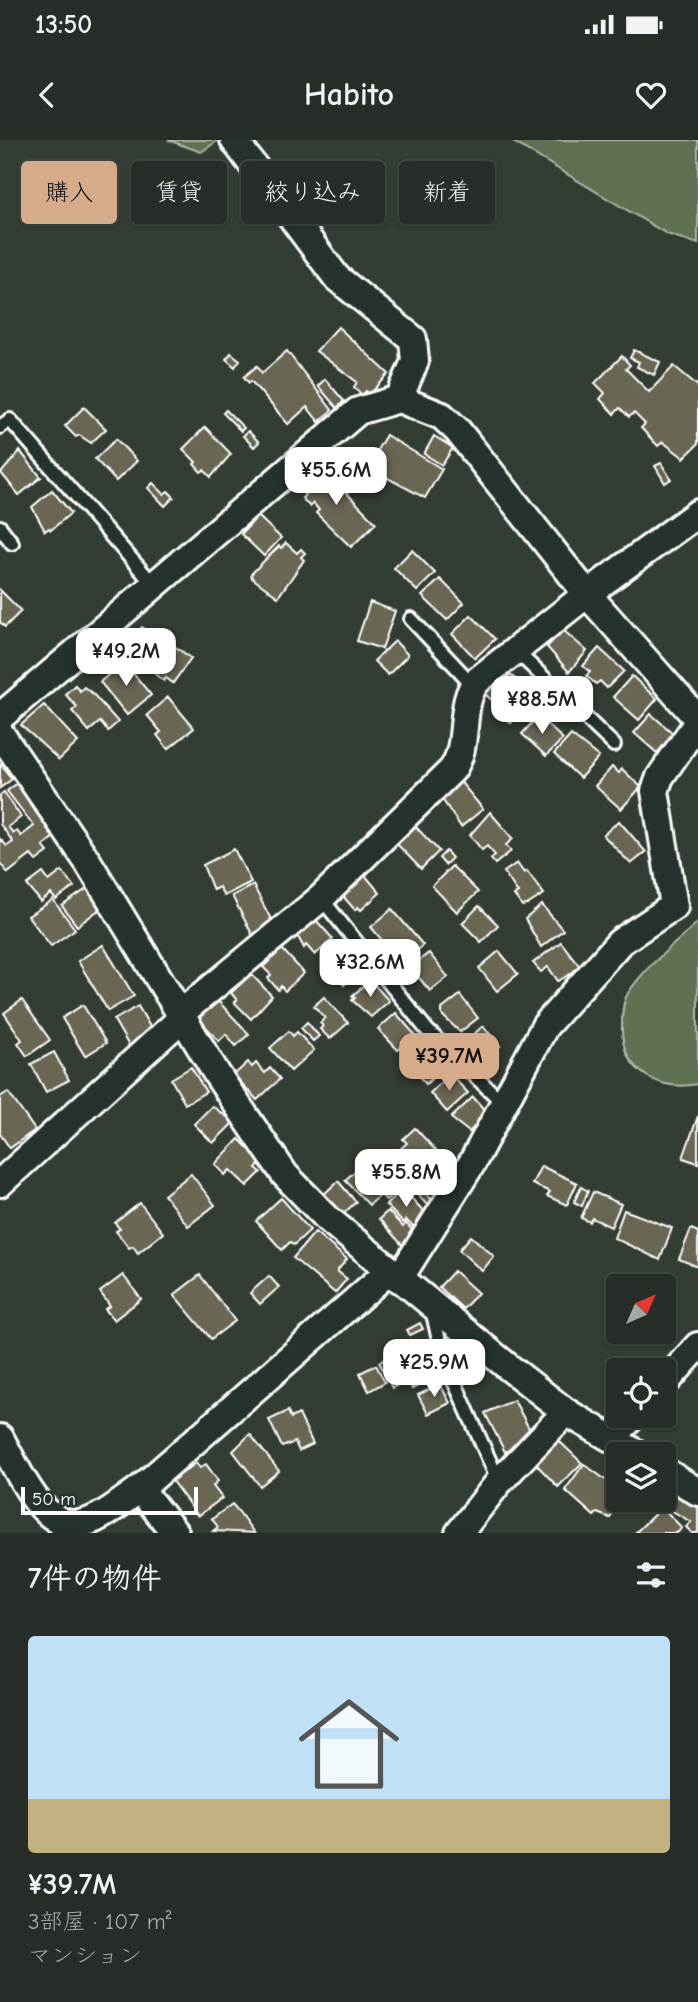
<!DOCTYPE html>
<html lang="ja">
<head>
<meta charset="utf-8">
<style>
  body { margin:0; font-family:"Comic Neue","Klee One",sans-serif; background:#323a33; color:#f1f3f6; height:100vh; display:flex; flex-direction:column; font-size:26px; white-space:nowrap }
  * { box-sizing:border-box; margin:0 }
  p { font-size:23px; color:#a4a8a7 }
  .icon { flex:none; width:38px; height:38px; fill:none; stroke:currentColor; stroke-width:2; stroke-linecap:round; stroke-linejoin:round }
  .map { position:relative; height:1393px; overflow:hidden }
  .side { display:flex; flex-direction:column; background:#262e27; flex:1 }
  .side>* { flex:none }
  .banner { position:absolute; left:21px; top:21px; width:656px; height:63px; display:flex; gap:14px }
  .needle { width:46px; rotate:45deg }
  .fabs { position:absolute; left:606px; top:1134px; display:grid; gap:14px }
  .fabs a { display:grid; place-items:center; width:70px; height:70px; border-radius:7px; background:#262e27; box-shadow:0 2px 5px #0004,0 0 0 2px #424a44; font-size:35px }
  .scale { position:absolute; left:21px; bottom:18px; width:177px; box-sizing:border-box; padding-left:7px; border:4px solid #fff; border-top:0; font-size:19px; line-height:24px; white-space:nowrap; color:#fff; -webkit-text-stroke:5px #26332d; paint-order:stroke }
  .price { position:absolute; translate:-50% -60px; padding:0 16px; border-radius:14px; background:#fff; color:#222; font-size:23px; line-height:46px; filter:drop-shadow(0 2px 4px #0008) }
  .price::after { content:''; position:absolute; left:50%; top:42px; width:21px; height:16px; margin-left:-10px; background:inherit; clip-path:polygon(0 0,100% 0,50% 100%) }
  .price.current { background:#d6ab8b; color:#111 }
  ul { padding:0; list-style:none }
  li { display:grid; align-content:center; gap:14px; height:371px; padding:0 28px }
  li span { display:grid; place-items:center; height:217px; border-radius:7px; color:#555 }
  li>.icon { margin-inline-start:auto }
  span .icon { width:126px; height:126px; fill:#fffc; stroke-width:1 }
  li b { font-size:30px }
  h2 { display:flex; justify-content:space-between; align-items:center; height:84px; padding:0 28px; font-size:30px }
  .chip { padding:0 24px; border-radius:7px; background:#262e27; box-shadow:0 2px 5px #0004,0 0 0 2px #424a44; font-size:24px; line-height:63px }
  .chip.current { background:#d6ab8b; color:#111 }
  .status { display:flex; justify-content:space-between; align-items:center; height:49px; padding:0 35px; background:#262e27; direction:ltr }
  .status svg { height:19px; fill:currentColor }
  header { display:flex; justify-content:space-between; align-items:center; height:91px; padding:0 28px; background:#262e27; font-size:32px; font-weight:800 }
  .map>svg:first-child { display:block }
  .green { fill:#607052; stroke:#b0b8a8; stroke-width:2 }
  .building { fill:#696652; stroke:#fff; stroke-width:2 }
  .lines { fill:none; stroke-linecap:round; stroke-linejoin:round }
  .lane-casing { stroke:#fff; stroke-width:18 }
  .street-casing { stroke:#fff; stroke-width:32 }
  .lane { stroke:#26332d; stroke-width:12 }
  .street { stroke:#26332d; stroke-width:26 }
</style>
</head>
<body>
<div class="status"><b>13:50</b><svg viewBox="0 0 49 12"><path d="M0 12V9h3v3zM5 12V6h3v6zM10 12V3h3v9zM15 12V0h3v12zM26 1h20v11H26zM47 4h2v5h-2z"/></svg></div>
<header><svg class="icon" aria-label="back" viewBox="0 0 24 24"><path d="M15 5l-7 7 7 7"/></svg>Habito<svg class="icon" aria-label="heart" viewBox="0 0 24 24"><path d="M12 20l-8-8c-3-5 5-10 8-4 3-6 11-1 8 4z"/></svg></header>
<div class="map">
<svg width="698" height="1393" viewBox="0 0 698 1393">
  <rect width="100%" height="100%" fill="#333d34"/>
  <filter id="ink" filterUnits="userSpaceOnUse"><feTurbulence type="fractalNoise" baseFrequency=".0143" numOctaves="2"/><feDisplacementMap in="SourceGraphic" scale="14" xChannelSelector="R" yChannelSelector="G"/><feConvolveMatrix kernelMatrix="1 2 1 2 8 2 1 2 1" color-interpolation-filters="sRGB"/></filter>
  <g filter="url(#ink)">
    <g class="green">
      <polygon points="168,0 219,0 201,12"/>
      <polygon points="510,0 698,0 698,104 667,94"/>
      <path d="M698,782V944C658,952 621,930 622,887C622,877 622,864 627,855C644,827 675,804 698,782Z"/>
    </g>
    <g class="building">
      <polygon points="338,187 389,234 370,254 366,251 362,255 354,247 357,242 316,211"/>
      <polygon points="634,210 660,222 654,235 637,227 639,222 630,218"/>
      <polygon points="287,211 332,270 319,282 307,267 288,284 251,241 249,243 244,237 257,226 262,233"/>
      <polygon points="231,213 240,220 235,227 226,219"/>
      <polygon points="622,216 630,225 626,229 649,252 674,226 698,246 698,304 684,318 663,302 658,306 641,288 645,284 634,273 629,277 620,268 614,274 600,259 605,253 595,243"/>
      <polygon points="325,239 344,261 337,268 318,246"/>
      <polygon points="84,267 106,289 91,303 79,295 76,297 65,286"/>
      <polygon points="226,270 244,288 241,291 223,273"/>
      <polygon points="205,287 231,314 211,337 204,330 201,332 194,324 196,322 183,309"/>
      <polygon points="248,291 259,302 254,307 243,296"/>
      <polygon points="386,295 442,329 425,358 367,327"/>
      <polygon points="434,296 453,308 442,325 424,314"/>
      <polygon points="116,299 137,321 116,341 95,319"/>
      <polygon points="20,311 41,337 19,355 1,333"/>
      <polygon points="661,323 671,339 665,343 655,326"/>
      <polygon points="321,327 376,383 351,407 316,373 319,370 313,363 310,367 302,358 305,355 299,348"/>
      <polygon points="153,343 164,354 168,351 174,357 165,366 148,348"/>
      <polygon points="52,350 71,373 51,390 49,388 45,391 32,367"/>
      <polygon points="258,376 281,398 264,416 241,394"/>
      <polygon points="286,403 297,413 301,409 305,413 301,417 304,420 278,457 252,438 251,434 279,406 281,408"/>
      <polygon points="412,410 435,433 417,451 394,428"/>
      <polygon points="440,439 464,463 447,480 422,456"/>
      <polygon points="0,450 21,471 5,487 0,482"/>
      <polygon points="370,462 395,471 382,509 357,501"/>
      <polygon points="471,475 495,499 475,518 452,494"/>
      <polygon points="142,487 151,493 142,506 133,499"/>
      <polygon points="563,490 587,511 569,532 547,507"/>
      <polygon points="157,494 191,518 173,543 166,538 164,541 155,534 157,531 140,519"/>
      <polygon points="395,501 408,515 388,535 374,521"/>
      <polygon points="599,508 624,531 607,548 600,541 596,544 586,536 590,532 583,526"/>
      <polygon points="124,522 151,555 127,575 100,542"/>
      <polygon points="510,535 537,554 511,583 505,578 508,575 485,554 500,538 503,542"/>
      <polygon points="632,536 657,559 639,580 613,557"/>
      <polygon points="75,545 80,551 84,547 93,554 118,582 108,591 100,582 89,591 72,571 77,567 65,554"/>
      <polygon points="168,557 194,588 168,609 157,595 161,592 147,575"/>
      <polygon points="44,565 78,602 59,620 21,585"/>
      <polygon points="651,574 674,594 657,613 634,593"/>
      <polygon points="538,576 563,599 546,616 522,594"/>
      <polygon points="571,595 599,617 580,638 554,614"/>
      <polygon points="0,624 12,639 0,648"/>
      <polygon points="612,627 619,633 622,629 641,647 621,669 595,646"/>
      <polygon points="459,640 483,669 461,687 440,656"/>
      <polygon points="20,641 34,660 30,664 55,696 43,706 48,712 36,721 31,715 8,733 0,723 0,699 7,706 13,702 0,684 0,655 4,652 21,677 8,687 13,693 17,691 21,696 34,686 7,651"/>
      <polygon points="490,672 513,699 506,705 511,711 495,724 491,719 495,715 487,706 482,710 470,695"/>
      <polygon points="619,681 646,712 631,724 603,695"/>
      <polygon points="411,682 439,711 421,729 393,700"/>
      <polygon points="234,709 251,742 224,756 219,747 213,750 203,725"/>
      <polygon points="446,711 452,718 445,725 439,718"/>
      <polygon points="517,723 524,733 527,731 544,754 527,765 522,766 514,755 518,753 504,732"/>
      <polygon points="452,726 478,752 457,772 432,746"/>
      <polygon points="62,731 74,747 56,760 51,754 41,762 27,745 43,733 49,741"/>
      <polygon points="364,734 380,753 361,770 358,767 355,770 341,754"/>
      <polygon points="253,745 274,785 253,796 232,756"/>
      <polygon points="88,748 100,769 77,786 62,766"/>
      <polygon points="53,760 75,789 51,806 28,776"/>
      <polygon points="542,765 563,790 541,807 525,779"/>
      <polygon points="479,766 498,785 481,802 462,783"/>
      <polygon points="392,769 423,805 401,823 371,787"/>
      <polygon points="315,779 333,799 315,815 306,805 304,808 297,795"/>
      <polygon points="561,802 581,828 558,841 548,827 541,832 533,823"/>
      <polygon points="103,805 134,856 108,871 78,821"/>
      <polygon points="341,807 362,829 344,845 334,833 332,835 324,823"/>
      <polygon points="282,809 304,833 285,851 281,846 278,850 268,838 271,835 263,827"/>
      <polygon points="499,811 518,834 497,851 479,828"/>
      <polygon points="429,813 448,837 430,851 410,827"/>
      <polygon points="251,834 272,856 251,879 234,862 237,860 231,853"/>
      <polygon points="370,840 389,861 371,877 352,860 355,858 352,856"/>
      <polygon points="460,855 478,878 460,892 442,875 442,869"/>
      <polygon points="324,857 348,883 330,899 320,889 323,886 320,883 325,878 314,866"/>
      <polygon points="22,860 50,900 27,916 18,903 22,900 4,873"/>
      <polygon points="217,860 249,894 236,906 226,894 219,901 197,877"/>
      <polygon points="83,865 106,903 85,916 62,878"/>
      <polygon points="138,866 153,892 129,906 114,880"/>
      <polygon points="396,873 415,895 398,910 378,889"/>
      <polygon points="307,882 319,896 313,901 301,888"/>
      <polygon points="483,886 500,906 481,923 464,903"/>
      <polygon points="289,891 293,896 297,892 314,910 291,931 270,908"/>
      <polygon points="424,906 443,928 426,944 416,933 414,935 406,922"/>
      <polygon points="54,912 69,940 46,952 31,924"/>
      <polygon points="248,922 252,927 256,923 265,933 270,928 280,939 257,960 234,935"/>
      <polygon points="191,927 206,952 185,964 171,939"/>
      <polygon points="450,934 468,953 447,972 430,953"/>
      <polygon points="8,952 35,990 10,1008 0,994 0,957"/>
      <polygon points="473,957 488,974 469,992 451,978"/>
      <polygon points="212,966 234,982 213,1003 194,984"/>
      <polygon points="698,976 698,1023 683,1018"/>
      <polygon points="415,988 441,1016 436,1021 442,1028 426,1042 398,1011 407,1003 403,999"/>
      <polygon points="239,999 262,1022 256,1028 261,1032 247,1046 230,1030 225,1035 215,1024"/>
      <polygon points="371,1017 399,1048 386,1060 381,1055 369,1065 345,1040"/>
      <polygon points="541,1026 577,1043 567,1065 547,1056 550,1052 532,1044"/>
      <polygon points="191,1034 215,1065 188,1086 164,1055"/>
      <polygon points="338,1041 356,1062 341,1076 322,1056"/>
      <polygon points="581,1047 588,1051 582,1066 574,1062"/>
      <polygon points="403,1049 427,1075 413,1087 406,1080 403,1083 386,1065"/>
      <polygon points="424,1052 434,1062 429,1067 419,1056"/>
      <polygon points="593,1052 621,1064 611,1087 592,1078 590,1082 581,1078"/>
      <polygon points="281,1058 310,1090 294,1105 290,1102 282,1110 256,1081"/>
      <polygon points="140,1063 163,1093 138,1113 133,1106 129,1108 116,1091 120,1089 115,1083"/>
      <polygon points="624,1070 672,1088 660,1120 614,1098"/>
      <polygon points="388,1071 403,1087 406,1083 412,1090 409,1094 412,1097 403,1106 379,1079"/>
      <polygon points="691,1089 698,1092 698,1127 679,1119"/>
      <polygon points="315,1092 347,1119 337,1131 347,1139 335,1153 293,1118"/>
      <polygon points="471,1096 494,1116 482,1131 459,1110"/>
      <polygon points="454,1131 478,1153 463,1169 439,1147"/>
      <polygon points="123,1135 141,1159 114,1180 105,1169 110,1166 100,1152"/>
      <polygon points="200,1135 235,1181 211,1199 174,1155"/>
      <polygon points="269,1136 279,1147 260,1164 250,1153"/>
      <polygon points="420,1183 423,1189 410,1195 407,1190"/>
      <polygon points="410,1206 420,1225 433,1219 441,1234 412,1249 408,1240 392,1248 379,1222"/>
      <polygon points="376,1225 385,1242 369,1251 360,1233"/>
      <polygon points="440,1244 450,1263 428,1274 418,1255"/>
      <polygon points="514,1260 532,1294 521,1299 523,1304 505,1312 485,1273"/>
      <polygon points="288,1271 291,1278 299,1274 313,1304 299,1311 295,1302 282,1307 269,1280"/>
      <polygon points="250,1294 279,1331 260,1346 233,1311"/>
      <polygon points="557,1299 582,1323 558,1347 534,1322"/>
      <polygon points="196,1323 200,1328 206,1324 218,1341 213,1346 222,1358 198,1376 172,1341"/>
      <polygon points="584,1324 618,1349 618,1360 621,1360 610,1378 597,1373 594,1376 565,1350"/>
      <polygon points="669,1348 698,1365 698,1393 692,1393 686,1387 691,1382 669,1369 672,1364 663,1358"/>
      <polygon points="232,1364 239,1372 254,1393 213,1391 218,1387 212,1379"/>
      <polygon points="662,1367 682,1388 677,1393 635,1393"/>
    </g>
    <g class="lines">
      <g class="lane-casing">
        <g id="lane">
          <polyline points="0,287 10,280 154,445"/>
          <polyline points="0,387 12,403"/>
          <polyline points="411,479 473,545"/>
          <polyline points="515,510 614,605"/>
          <polyline points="321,758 427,890 503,963"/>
          <polyline points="432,1169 442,1214 499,1342"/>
        </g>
      </g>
      <g class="street-casing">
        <g id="street">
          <polyline points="234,0 337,138 413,199 415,221 399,259"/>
          <polyline points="0,577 358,271 399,259 442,276 457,290 587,454 698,579"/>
          <polyline points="0,593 88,722 218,936 285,1035 328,1079 507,1226 566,1272 638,1314"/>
          <path d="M180,874L321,758L452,630C471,604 457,563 478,540L587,454L698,373"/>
          <polyline points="0,1043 182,878"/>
          <polyline points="399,1139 472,1023 545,886 620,802 674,766 655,651 660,637 698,582"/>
          <polyline points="663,1245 698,1206"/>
          <path d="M0,1298C16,1326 41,1389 79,1384C100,1381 122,1361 140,1349L389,1131"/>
          <polyline points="612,1298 633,1276"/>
          <polyline points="663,1330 698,1352"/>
          <polyline points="140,1349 175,1393"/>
          <polyline points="459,1393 499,1342 566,1272"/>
        </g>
      </g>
      <use href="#lane" class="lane"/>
      <use href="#street" class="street"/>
    </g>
  </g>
</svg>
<div class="fabs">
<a><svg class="needle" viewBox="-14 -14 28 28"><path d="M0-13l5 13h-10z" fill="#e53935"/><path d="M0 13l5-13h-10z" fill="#a4a8a7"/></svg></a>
<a><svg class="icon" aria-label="locate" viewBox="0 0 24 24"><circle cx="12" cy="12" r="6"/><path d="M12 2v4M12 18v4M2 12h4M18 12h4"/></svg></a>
<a><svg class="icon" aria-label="layers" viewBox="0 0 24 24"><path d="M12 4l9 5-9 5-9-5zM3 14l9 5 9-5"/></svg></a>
</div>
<div class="scale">50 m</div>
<b class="price" style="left:336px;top:367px">¥55.6M</b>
<b class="price" style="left:126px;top:548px">¥49.2M</b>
<b class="price" style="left:542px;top:596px">¥88.5M</b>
<b class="price" style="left:370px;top:859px">¥32.6M</b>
<b class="price current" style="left:449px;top:953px">¥39.7M</b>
<b class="price" style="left:406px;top:1069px">¥55.8M</b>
<b class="price" style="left:434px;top:1259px">¥25.9M</b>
<div class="banner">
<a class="chip current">購入</a>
<a class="chip">賃貸</a>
<a class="chip">絞り込み</a>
<a class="chip">新着</a>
</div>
</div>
<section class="side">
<h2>7件の物件<svg class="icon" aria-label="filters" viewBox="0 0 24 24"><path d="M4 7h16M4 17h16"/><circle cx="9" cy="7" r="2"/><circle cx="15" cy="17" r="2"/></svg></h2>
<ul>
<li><span style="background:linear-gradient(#bfe0f5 75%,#c2b280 0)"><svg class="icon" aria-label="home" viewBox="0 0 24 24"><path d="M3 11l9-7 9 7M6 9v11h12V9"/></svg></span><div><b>¥39.7M</b><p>3部屋 · 107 m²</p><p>マンション</p></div></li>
</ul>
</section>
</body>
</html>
